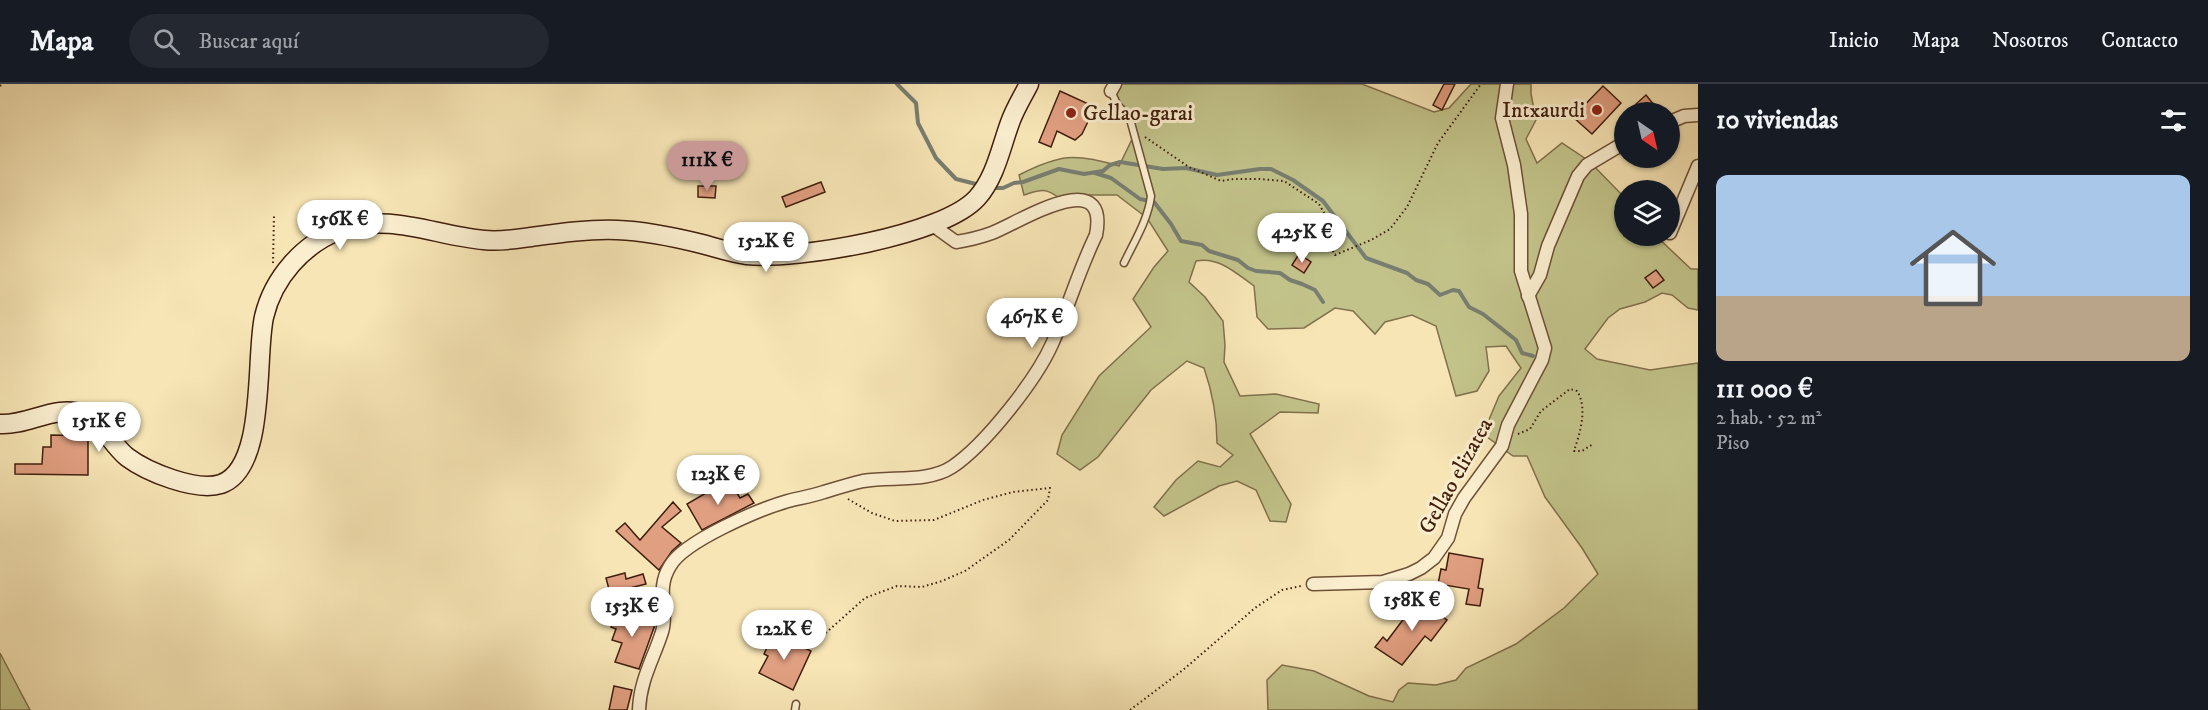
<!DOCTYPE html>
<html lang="es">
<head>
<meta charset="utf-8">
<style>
  body { margin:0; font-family:"IM FELL DW Pica",serif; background:#242831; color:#f1f3f6; height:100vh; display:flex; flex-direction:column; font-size:22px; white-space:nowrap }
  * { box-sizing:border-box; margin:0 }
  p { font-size:20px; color:#9ea1a6 }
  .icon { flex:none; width:33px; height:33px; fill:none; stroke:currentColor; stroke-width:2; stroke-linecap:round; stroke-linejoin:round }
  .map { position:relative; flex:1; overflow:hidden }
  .panel { display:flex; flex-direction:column; background:#171b24; width:510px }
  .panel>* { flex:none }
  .needle { width:39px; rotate:146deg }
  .buttons { position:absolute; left:1614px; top:18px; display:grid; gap:12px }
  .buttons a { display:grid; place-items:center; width:66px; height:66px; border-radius:50%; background:#171b24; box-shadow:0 2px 4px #0004; font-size:30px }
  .price { position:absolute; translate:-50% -51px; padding:0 14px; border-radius:21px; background:#fff; color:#222; font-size:20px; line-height:39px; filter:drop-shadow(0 2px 3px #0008) }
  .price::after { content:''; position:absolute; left:50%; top:36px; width:18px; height:14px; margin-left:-9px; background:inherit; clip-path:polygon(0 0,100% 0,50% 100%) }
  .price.selected { background:#c59692; color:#111 }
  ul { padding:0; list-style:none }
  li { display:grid; align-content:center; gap:12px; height:318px; padding:0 18px }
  li span { display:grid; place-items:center; height:186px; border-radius:12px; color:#555 }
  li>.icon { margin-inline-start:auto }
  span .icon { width:108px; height:108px; fill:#fffc; stroke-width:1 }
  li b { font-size:26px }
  h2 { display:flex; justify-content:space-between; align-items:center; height:72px; padding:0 18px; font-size:26px }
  header { display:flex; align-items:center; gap:36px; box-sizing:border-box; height:84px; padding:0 30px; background:#171b24; border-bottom:2px solid #363941 }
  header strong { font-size:28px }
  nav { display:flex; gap:33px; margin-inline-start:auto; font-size:21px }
  .search { width:420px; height:54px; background:#242831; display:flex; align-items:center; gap:15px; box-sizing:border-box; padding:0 21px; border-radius:33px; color:#9ea1a6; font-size:22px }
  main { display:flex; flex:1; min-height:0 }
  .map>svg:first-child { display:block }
  .green { fill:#c2c38a; stroke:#81714c; stroke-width:1.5 }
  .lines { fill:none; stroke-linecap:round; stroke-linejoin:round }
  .stream { stroke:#787e71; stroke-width:4 }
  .building { fill:#e19f81; stroke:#401f0d; stroke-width:1.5 }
  .lane-casing { stroke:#6e5037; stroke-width:9 }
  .street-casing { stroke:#6e5037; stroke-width:15 }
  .secondary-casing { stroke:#401f0d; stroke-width:21 }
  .path { stroke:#401f0d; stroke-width:2; stroke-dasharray:1.5 3; stroke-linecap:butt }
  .lane { stroke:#faeecf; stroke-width:6 }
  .street { stroke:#faeecf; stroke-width:12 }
  .secondary { stroke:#faeecf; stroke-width:18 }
  .poi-dot { fill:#8f2418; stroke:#faeecf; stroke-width:2 }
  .labels { text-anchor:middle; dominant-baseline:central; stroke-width:6; stroke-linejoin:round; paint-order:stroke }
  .poi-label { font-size:22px; fill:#401f0d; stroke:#faeecf; text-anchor:end }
  .street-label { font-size:22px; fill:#401f0d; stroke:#faeecf }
</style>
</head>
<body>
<header>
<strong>Mapa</strong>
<div class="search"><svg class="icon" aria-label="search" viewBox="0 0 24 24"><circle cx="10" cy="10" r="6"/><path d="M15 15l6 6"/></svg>Buscar aquí</div>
<nav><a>Inicio</a><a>Mapa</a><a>Nosotros</a><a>Contacto</a></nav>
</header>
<main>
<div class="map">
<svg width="1698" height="626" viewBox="0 0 1698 626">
  <rect width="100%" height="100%" fill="#f7e5b5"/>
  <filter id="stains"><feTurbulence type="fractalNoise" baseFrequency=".00333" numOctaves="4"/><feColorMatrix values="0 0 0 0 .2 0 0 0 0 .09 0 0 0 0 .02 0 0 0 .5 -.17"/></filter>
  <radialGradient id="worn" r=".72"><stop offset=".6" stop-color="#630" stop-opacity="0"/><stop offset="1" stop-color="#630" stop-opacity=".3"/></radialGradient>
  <g class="green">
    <path d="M1121,0H1362L1434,28L1449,24L1471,0H1531V10L1536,36L1526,55L1537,79L1562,59L1589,77L1624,113V152H1656L1691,185H1698V226L1688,224L1672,211L1662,209L1645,218L1620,225L1608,234L1585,265L1597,275L1650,286L1698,279V626H1268L1267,596L1282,581L1314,587L1369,612L1393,618L1399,606L1408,599L1436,601L1456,596L1466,584L1516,560L1564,524L1598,490L1582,464L1545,413L1527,372H1513L1483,350L1499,312L1521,284L1506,262L1486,263L1489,287L1477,307L1456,312L1436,242L1412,231L1385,238L1375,250L1353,227L1335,224L1304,244L1268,245L1257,233L1254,202C1236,189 1218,172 1196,177L1189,198L1205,213L1223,237L1225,261L1224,278L1240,312L1276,310L1319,320L1318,329L1280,328L1250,350L1291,420L1286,438L1270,437L1256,406L1237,397L1219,402L1164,432L1154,423L1176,396L1198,377L1220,383L1233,371L1217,359C1217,332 1213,310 1204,284L1187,277L1151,306L1098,373L1080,386L1057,370L1062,351L1099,292L1151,243L1133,215L1154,183L1168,167L1147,134L1117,111H1081L1059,114C1045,103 1040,106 1024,111L1019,91C1060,70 1075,69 1119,82L1136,47L1112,15Z"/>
    <polygon points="0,569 30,626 0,626"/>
  </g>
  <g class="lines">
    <g class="stream">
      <polyline points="897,0 916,19 918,39 936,74 956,95 980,101"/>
      <polyline points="1095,89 1111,94 1140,115 1154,118 1171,140 1181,157 1202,161 1209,167 1238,176 1248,184 1256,187 1280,189 1290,196 1302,200 1315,206 1323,218"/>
      <polyline points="992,104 1003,104 1014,99 1023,98 1059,85 1084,90 1103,87 1110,81 1120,78 1163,85 1186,84 1217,91 1260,85 1271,85 1293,96 1323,117 1366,174 1407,189 1416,196 1428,200 1440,211 1453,206 1459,207 1469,223 1483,230 1516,256 1522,269 1533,272"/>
    </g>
  </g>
  <g class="building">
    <polygon points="1444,0 1455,0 1442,26 1433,21"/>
    <polygon points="1603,2 1621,19 1592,50 1573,33"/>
    <polygon points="1060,7 1095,23 1082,50 1075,56 1057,47 1051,63 1039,58"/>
    <polygon points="1646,11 1654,21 1646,28 1643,28 1636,20"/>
    <polygon points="821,98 825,108 786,123 782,113"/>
    <polygon points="698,102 716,102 715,114 698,113"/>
    <polygon points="1299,170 1311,178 1304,189 1292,181"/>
    <polygon points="1656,186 1664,196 1653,204 1645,194"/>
    <polygon points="51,351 88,352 88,391 15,390 15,380 42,380 43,363 51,363"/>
    <polygon points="723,399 728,408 734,404 740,414 748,410 754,419 702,446 687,420"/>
    <polygon points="673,418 681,427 662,443 681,459 672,467 659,486 616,447 625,439 640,456"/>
    <polygon points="1449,469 1483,475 1478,504 1483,505 1480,522 1466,520 1469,505 1438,500 1441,485 1446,486"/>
    <polygon points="625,489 626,495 643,490 646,500 610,509 606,494"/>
    <polygon points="1417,517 1424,522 1426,520 1447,536 1431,557 1425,552 1402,581 1375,563 1383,553 1387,557"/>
    <polygon points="626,527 656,538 639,585 615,578 622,559 612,556 616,545 611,543 615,532 622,535"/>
    <polygon points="774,549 811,567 793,606 759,589 768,572 764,570"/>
    <polygon points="614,602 632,606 627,626 609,626"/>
  </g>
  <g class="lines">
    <g class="lane-casing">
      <g id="lane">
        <path d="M1111,7L1117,20L1130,35L1151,112C1148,136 1134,158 1124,179"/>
        <polyline points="795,626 796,620"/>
      </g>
    </g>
    <g class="street-casing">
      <g id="street">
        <polyline points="1111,7 1115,0"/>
        <polyline points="1670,38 1684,32 1698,31"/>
        <polyline points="1670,149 1698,82"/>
        <polyline points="1528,212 1540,191 1548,162 1578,92 1587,81 1624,59"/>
        <polyline points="1313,500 1383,498 1409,490 1421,484 1434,474 1448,454 1455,430 1464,414 1502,362 1508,341 1542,276 1545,264 1521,187 1521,130 1514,81 1502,34 1507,0"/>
        <path d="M639,626C640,596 653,576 662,548C669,526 655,506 670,482C684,457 760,425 788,417C800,414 812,412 824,408C837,404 850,400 863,397C892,392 927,399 952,383C985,361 1036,296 1052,260C1068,224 1079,186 1096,151C1110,79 1018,139 992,149C981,153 969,156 956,158L931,140"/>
      </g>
    </g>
    <g class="secondary-casing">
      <path id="secondary" d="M0,340C28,342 57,319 85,331C103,339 112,361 127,373C147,388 196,408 221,400C267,384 255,273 264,233C273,194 303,160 340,146C390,128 435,152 484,156C500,158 516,155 531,153C560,149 588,145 617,146C646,147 674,153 702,160C717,164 732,169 747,171C797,176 942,152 977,114C996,93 1001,62 1011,36C1016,23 1023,12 1029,0"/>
    </g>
    <g class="path">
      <polyline points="0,2 3,0"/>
      <polyline points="1145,53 1189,83 1221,97 1234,95 1260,95 1284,97 1319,120 1328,136 1332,165 1335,171 1371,156 1390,145 1407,123 1438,59 1481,0"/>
      <polyline points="273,179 274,131"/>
      <path d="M1518,350L1530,345L1541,327L1570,305L1577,307C1588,324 1580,349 1574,367H1582L1593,360"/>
      <polyline points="819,555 865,514 897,502 922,503 942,497 965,487 1009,456 1048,416 1050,404 1013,408 983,416 934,436 895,437 872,429 848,415"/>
      <polyline points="1130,626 1183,586 1255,524 1282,506 1301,502"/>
    </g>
    <use href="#lane" class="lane"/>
    <use href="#street" class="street"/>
    <use href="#secondary" class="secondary"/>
  </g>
  <g class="poi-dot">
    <circle cx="1597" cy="26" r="6"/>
    <circle cx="1071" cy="29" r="6"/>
  </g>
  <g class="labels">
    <g class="poi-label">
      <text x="1585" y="26">Intxaurdi</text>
      <text x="1083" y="29" text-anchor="start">Gellao-garai</text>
    </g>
    <g class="street-label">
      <text transform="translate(1456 392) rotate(-61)">Gellao elizatea</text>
    </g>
  </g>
  <rect width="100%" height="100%" filter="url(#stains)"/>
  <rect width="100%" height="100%" fill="url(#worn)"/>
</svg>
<div class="buttons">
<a><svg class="needle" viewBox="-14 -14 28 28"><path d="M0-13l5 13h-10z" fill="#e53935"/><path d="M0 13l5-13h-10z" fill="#9ea1a6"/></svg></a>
<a><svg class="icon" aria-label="layers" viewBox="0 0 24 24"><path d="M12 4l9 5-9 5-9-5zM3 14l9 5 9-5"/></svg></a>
</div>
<b class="price selected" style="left:707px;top:108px">111K €</b>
<b class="price" style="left:340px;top:167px">156K €</b>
<b class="price" style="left:1302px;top:180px">425K €</b>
<b class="price" style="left:766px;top:189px">152K €</b>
<b class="price" style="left:1032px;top:265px">467K €</b>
<b class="price" style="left:99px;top:369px">151K €</b>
<b class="price" style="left:718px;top:422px">123K €</b>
<b class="price" style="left:1412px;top:548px">158K €</b>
<b class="price" style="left:632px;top:554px">153K €</b>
<b class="price" style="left:784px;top:577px">122K €</b>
</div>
<section class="panel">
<h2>10 viviendas<svg class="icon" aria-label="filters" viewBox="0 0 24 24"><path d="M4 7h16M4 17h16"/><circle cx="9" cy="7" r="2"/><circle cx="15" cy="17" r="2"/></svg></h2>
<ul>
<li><span style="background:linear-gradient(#a9c7e8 65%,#b9a48a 0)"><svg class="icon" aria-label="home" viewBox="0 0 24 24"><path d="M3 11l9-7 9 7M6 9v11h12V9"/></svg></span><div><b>111 000 €</b><p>2 hab. · 52 m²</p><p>Piso</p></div></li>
</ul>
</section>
</main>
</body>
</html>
